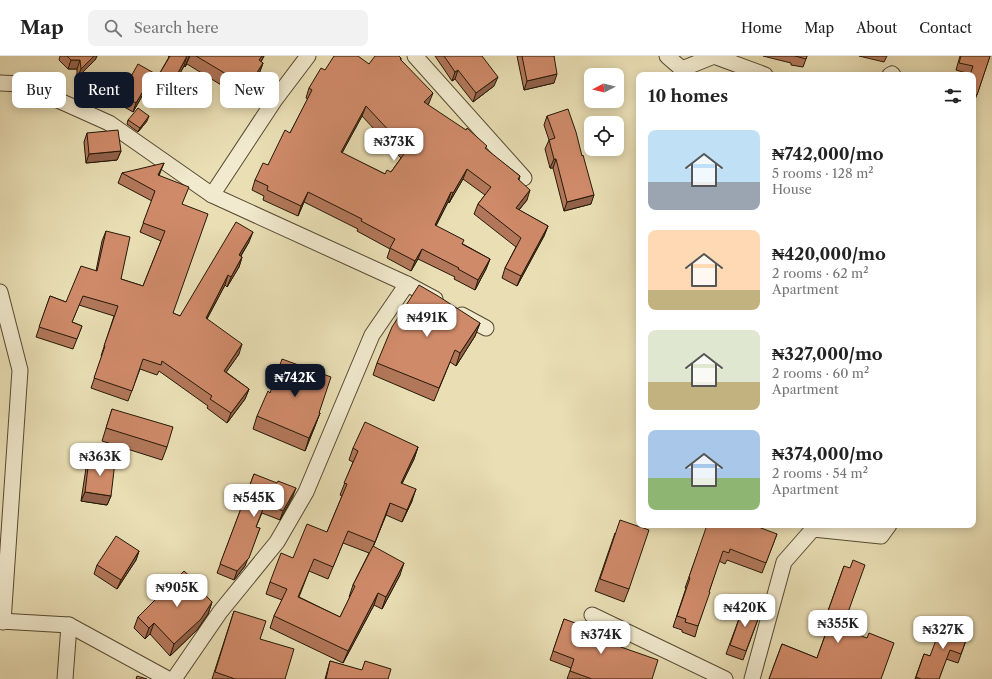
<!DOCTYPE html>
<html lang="en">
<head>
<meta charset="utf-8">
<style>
  body { margin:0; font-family:"Libre Caslon Text",serif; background:#f2f2f2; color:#222; height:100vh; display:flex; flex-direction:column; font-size:15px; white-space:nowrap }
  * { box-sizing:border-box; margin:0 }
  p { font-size:13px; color:#767676 }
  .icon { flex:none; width:22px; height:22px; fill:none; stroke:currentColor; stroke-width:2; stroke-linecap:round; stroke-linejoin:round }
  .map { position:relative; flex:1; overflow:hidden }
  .drawer { position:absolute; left:636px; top:16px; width:340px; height:456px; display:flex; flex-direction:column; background:#fff; border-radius:8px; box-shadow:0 2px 10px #0003 }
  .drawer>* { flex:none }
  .guide { position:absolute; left:12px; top:16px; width:380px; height:36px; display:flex; gap:8px }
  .needle { width:26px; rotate:263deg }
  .tools { position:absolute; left:584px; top:12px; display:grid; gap:8px }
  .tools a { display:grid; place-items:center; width:40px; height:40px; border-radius:8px; background:#fff; box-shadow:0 2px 10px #0003; font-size:20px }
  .price { position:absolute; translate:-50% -34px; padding:0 9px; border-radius:8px; background:#fff; color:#222; font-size:13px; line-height:26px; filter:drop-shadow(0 1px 2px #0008) }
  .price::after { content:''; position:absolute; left:50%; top:24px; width:12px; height:9px; margin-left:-6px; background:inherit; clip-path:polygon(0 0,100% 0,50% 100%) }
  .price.active { background:#111827; color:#fff }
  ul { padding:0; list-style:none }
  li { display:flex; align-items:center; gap:12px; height:100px; padding:0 12px }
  li span { display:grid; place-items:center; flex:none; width:112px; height:80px; border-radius:8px; color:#555 }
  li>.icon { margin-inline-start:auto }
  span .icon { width:48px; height:48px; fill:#fffc; stroke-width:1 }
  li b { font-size:17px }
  h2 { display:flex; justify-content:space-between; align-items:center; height:48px; padding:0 12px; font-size:17px }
  .chip { padding:0 14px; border-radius:8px; background:#fff; box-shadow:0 2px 10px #0003; font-size:14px; line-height:36px }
  .chip.active { background:#111827; color:#fff }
  header { display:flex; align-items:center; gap:24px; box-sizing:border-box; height:56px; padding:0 20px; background:#fff; border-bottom:1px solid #e0e0e0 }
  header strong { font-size:19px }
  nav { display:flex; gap:22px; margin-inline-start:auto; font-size:14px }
  .search { width:280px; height:36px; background:#f2f2f2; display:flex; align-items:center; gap:10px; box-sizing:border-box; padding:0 14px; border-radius:8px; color:#767676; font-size:15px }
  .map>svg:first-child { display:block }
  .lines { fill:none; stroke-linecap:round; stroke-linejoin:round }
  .street-casing { stroke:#564a32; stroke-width:17 }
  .street { stroke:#f1eace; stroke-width:15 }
  .wall { fill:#b2775a; stroke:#251806; fill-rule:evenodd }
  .shaded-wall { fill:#91614a; stroke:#251806 }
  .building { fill:#cf8a69; stroke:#251806; fill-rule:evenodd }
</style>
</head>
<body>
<header>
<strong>Map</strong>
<div class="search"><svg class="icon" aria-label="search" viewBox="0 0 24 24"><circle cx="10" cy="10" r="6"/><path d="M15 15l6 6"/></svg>Search here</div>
<nav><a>Home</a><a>Map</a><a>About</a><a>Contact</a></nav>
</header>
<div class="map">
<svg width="992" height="623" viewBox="0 0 992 623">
  <rect width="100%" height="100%" fill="#e9deb4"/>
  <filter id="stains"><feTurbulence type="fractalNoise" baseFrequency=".005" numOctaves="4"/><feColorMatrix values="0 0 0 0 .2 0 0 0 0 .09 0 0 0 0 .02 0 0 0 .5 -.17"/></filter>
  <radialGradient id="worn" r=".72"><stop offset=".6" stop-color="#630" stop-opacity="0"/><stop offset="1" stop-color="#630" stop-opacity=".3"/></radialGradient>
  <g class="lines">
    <g class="street-casing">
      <g id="street">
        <polyline points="415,0 524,122"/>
        <polyline points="667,0 682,13 714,0 765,19"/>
        <polyline points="890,19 892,18 893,19"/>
        <polyline points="0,27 22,28 109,67 212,139 407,228 435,243"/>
        <polyline points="212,139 274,45 308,0"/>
        <polyline points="0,236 20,314 3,566"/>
        <polyline points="462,259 486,272"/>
        <polyline points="592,559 725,623"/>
        <polyline points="0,565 69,569 168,623"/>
        <polyline points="65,623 69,569"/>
        <polyline points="174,623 220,556 277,486 306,436 372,279 407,228"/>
        <polyline points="752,623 784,506 813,473 881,480 889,469"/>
      </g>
    </g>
    <use href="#street" class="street"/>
  </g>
  <g class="wall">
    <polygon points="60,0 97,0 95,4 77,22 77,13 68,13 59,4"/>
    <polygon points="168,0 264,0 261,6 263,7 259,18 244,43 187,8 185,11 184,10 167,41 153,33 157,22 169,1"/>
    <polygon points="435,0 482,0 494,30 473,46 455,23 452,25"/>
    <polygon points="517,0 554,0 554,27 524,34"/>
    <polygon points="763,0 807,0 803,11 791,9 791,7"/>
    <polygon points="859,0 887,0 884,6"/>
    <polygon points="960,0 990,0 974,47 973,46 973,19 956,14"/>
    <path d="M401,2V4L429,47L428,49L520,120L519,124L527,144L519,154L548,170L544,180L517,230L502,222L505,212L516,191L474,158L478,148L485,139L463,123L449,147L448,146L436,170L463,188L490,203L486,213L475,234L454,223L455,221L418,203L411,215L387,202L390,193L357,175L358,173L304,146L298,160L263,144L264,140L252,134L255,124L268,109L290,77L308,43L306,42L309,32L325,14L369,8ZM362,60L401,102L391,116L385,118L342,97Z"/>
    <polygon points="154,17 150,26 133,56 117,47 121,38"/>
    <polygon points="547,60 591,148 564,155 553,112 550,112 545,93 549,84 544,69"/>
    <polygon points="128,64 147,65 138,76 127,68"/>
    <polygon points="87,77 121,95 117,104 86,107 84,86"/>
    <polygon points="122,117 160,117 159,119 182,148 173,257 180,260 249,186 241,200 242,201 239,211 227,231 225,229 207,263 239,298 226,316 249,333 245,343 227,367 207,352 208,350 159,315 157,319 140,313 128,345 91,332 102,300 101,300 114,260 79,249 72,266 82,270 73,293 36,281 50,240 66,246 96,215 102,185 106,175 121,223 143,230 161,185 140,176 152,145 118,127"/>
    <polygon points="480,267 475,280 456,310 450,306 434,345 373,319 377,307"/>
    <polygon points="112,353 167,391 162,404 102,385"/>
    <polygon points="319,357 320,357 315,370 305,395 253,373 257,360"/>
    <path d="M418,391L414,403L402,427L412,445L402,466L386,459L373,491L400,519L382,553L374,549L343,607L270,572L274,560L282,544L266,538L270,526L293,502L327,476L342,440L340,439L353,406L349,404L353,392ZM343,487L369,497L353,529L349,541H350L340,561L299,541L309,515L328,523Z"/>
    <polygon points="89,403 111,440 107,449 81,445 86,412"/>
    <polygon points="254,418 293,440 280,464 262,457 256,471 245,510 234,524 217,517"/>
    <polygon points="615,477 629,533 624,546 595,535"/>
    <polygon points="777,478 762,517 727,504 725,508 719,505 709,536 698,570 695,581 682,576 682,574 673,571 686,532 685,532 698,496"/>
    <polygon points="139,495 136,504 117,533 94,518 97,509"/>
    <polygon points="844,510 842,573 881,623 769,623 782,588 817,602 828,571 823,569"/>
    <polygon points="195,525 194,528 212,546 208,558 197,574 170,600 150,578 145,583 134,572 138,561"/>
    <polygon points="744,549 761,555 743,604 726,598"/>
    <polygon points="234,555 260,583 285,623 212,623"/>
    <polygon points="564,563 580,570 618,590 652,623 567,623 571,612 550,604"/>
    <polygon points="970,573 958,607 946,603 939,623 915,623 924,598 930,600"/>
    <polygon points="330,605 388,623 325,623"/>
  </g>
  <g class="shaded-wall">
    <polygon points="94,0 97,0 95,4 77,22 81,13"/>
    <polygon points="187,0 184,10 167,41 171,30"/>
    <polygon points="189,0 190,0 185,11"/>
    <polygon points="262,0 264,0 255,16 259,4"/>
    <polygon points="71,4 80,4 77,13 68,13"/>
    <polygon points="263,7 259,18 244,43 248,31"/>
    <polygon points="458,14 455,23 452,25 455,16"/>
    <polygon points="154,17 150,26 133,56 136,47"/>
    <polygon points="557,18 554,27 524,34 527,25"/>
    <polygon points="498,21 494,30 473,46 476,37"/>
    <polygon points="433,37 429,47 421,56 424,46"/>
    <polygon points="366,50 362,60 337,106 341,96"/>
    <polygon points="149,60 147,65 138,76 140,72"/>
    <polygon points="121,95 117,104 86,107 89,98"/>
    <polygon points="554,103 556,103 553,112 550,112"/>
    <polygon points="164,107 160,117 154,129 158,119"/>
    <polygon points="467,113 463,123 449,147 453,137"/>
    <polygon points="530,134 527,144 512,162 516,152"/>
    <polygon points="308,136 304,146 298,160 301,150"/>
    <polygon points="451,136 448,146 431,179 435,169"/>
    <polygon points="594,139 591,148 564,155 567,146"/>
    <polygon points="548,170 544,180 517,230 521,220"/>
    <polygon points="253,176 249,186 235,209 239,199"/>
    <polygon points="422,193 418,203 411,215 415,205"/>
    <polygon points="242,201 239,211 227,231 231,221"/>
    <polygon points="490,203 486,213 475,234 478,224"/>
    <polygon points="228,219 225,229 202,272 206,262"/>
    <polygon points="480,267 475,280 456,310 460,297"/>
    <polygon points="242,288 239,298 220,325 224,315"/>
    <polygon points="249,333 245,343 227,367 231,357"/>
    <polygon points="320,357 315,370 305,395 309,382"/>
    <polygon points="418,391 414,403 397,438 401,427"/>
    <polygon points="296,432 293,440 280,464 283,455"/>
    <polygon points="416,433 412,445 402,466 407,454"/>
    <polygon points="85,436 111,440 107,449 81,445"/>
    <polygon points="390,447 386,459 370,498 375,486"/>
    <polygon points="260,472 245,510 234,524 237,515"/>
    <polygon points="139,495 136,504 117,533 121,524"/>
    <polygon points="404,507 400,519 382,553 386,541"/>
    <polygon points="378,537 374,549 343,607 348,595"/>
    <polygon points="212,546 208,558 197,574 170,600 174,588"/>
    <polygon points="154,567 150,578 145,583 149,572"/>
  </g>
  <g class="building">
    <polygon points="67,0 94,0 81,13 80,4 71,4"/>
    <polygon points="170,0 187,0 171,30 157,22"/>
    <polygon points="196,0 262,0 259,4 263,7 248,31"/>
    <path d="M334,0H358L369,8L375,0H399L401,2L400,3L433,37L424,46L466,74L467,72L487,90L485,92L520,120L518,123L530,134L516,152L548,170L521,220L505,212L521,182L478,148L491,131L467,113L453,137L451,136L435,169L464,184L462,188L490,203L478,224L458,213L459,212L422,193L415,205L390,192L395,183L361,165L362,163L308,136L301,150L267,134L268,130L255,124L263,107L268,109L285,74L290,77L312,34L309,32L321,12L325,14ZM366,50L407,94L391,116L387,114L385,118L341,96Z"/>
    <polygon points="444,0 482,0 498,21 476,37 458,14 455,16"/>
    <polygon points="522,0 554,0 557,18 527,25"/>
    <polygon points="795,0 807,0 806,3"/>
    <polygon points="961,0 990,0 977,39 973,38 973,19 970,19 973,10 959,7"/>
    <polygon points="138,8 154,17 136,47 121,38"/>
    <polygon points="138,52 149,60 140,72 128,64"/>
    <polygon points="568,53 576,76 582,100 583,99 594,139 567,146 556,103 554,103 549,84 555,82 547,60"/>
    <polygon points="118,74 121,95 89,98 87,77"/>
    <polygon points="164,107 158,119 189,131 182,148 208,158 173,257 180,260 236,166 253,176 239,199 242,201 231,221 228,219 206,262 242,288 224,315 249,333 231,357 210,343 212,340 162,305 161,309 143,303 132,335 94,322 105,290 104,290 118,250 83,240 72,266 82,270 77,283 39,271 50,240 66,246 81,210 97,215 106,175 130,181 121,223 143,230 165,175 143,167 155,135 122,117"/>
    <polygon points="419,229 438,240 480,267 460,297 455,294 439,332 377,307 392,271"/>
    <polygon points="282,303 331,321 319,357 320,357 309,382 257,360 268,335 270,337"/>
    <polygon points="112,353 173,371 167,391 106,372"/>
    <polygon points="365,366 418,391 401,427 416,433 407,454 390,447 375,486 348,475 333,511 314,503 298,541 340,561 355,530 353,529 373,490 404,507 386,541 378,537 348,595 274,560 287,533 270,526 281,497 293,502 307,468 327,476 347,428 344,427 358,395 353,392"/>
    <polygon points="89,403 115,406 111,440 85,436"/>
    <polygon points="254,418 277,427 278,425 296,432 283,455 265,448 256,471 260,472 249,502 237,515 220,508"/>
    <polygon points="620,464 649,474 629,533 600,523"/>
    <polygon points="707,469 753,469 777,478 766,507 730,493 729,497 723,495 709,536 710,536 698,570 685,566 686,563 677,560 690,522 689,521"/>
    <polygon points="116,480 139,495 121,524 97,509"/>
    <polygon points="853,504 865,509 842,573 867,582 869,577 894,587 881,623 769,623 782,588 817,602 832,560 827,558 844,510 850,512"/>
    <polygon points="184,515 195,525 194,527 212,546 201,563 174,588 154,567 149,572 138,561"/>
    <polygon points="744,549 761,555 746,595 730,589"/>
    <polygon points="234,555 266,565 260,583 294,593 285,623 235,623 215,616"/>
    <polygon points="564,563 581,569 580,570 620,584 618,590 658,604 652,623 592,623 570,615 574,603 553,595"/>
    <polygon points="944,563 970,573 961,598 950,594 939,623 921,623 916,621 924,598 930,600"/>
    <polygon points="330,605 362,614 365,605 391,613 388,623 326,623"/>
    <polygon points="137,620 147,623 136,623"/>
  </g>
  <rect width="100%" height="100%" filter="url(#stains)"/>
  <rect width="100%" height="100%" fill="url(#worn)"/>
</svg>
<div class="tools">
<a><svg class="needle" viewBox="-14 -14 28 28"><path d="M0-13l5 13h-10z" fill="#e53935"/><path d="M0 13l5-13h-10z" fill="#767676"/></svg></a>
<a><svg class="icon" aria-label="locate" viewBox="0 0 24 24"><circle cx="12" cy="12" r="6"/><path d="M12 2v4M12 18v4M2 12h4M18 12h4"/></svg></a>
</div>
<b class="price" style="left:394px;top:106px">₦373K</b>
<b class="price" style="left:427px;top:282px">₦491K</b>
<b class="price active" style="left:295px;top:342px">₦742K</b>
<b class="price" style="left:100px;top:421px">₦363K</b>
<b class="price" style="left:254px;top:462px">₦545K</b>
<b class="price" style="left:177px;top:552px">₦905K</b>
<b class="price" style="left:745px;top:572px">₦420K</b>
<b class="price" style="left:838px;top:588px">₦355K</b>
<b class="price" style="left:943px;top:594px">₦327K</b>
<b class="price" style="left:601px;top:599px">₦374K</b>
<div class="guide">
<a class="chip">Buy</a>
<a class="chip active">Rent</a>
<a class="chip">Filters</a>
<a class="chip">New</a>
</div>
<section class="drawer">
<h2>10 homes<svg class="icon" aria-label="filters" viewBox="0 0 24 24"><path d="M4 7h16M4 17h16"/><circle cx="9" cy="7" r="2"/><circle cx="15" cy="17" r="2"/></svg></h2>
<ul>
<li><span style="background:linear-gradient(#bfe0f5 65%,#9aa5b1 0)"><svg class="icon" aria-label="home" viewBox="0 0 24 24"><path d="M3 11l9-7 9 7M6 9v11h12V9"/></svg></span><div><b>₦742,000/mo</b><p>5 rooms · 128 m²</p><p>House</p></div></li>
<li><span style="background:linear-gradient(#ffd9b3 75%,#c2b280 0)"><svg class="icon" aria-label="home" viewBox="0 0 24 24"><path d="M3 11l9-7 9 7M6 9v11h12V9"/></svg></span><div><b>₦420,000/mo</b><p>2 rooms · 62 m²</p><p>Apartment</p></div></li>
<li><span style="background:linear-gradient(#dfe7d0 65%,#c2b280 0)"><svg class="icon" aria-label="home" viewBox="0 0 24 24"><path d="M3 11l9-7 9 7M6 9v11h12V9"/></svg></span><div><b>₦327,000/mo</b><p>2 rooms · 60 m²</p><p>Apartment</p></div></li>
<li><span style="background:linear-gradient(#a9c7e8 60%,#8fb573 0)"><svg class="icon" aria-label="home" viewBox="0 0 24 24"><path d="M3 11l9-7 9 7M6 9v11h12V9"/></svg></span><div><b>₦374,000/mo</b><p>2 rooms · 54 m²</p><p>Apartment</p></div></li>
</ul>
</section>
</div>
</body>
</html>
